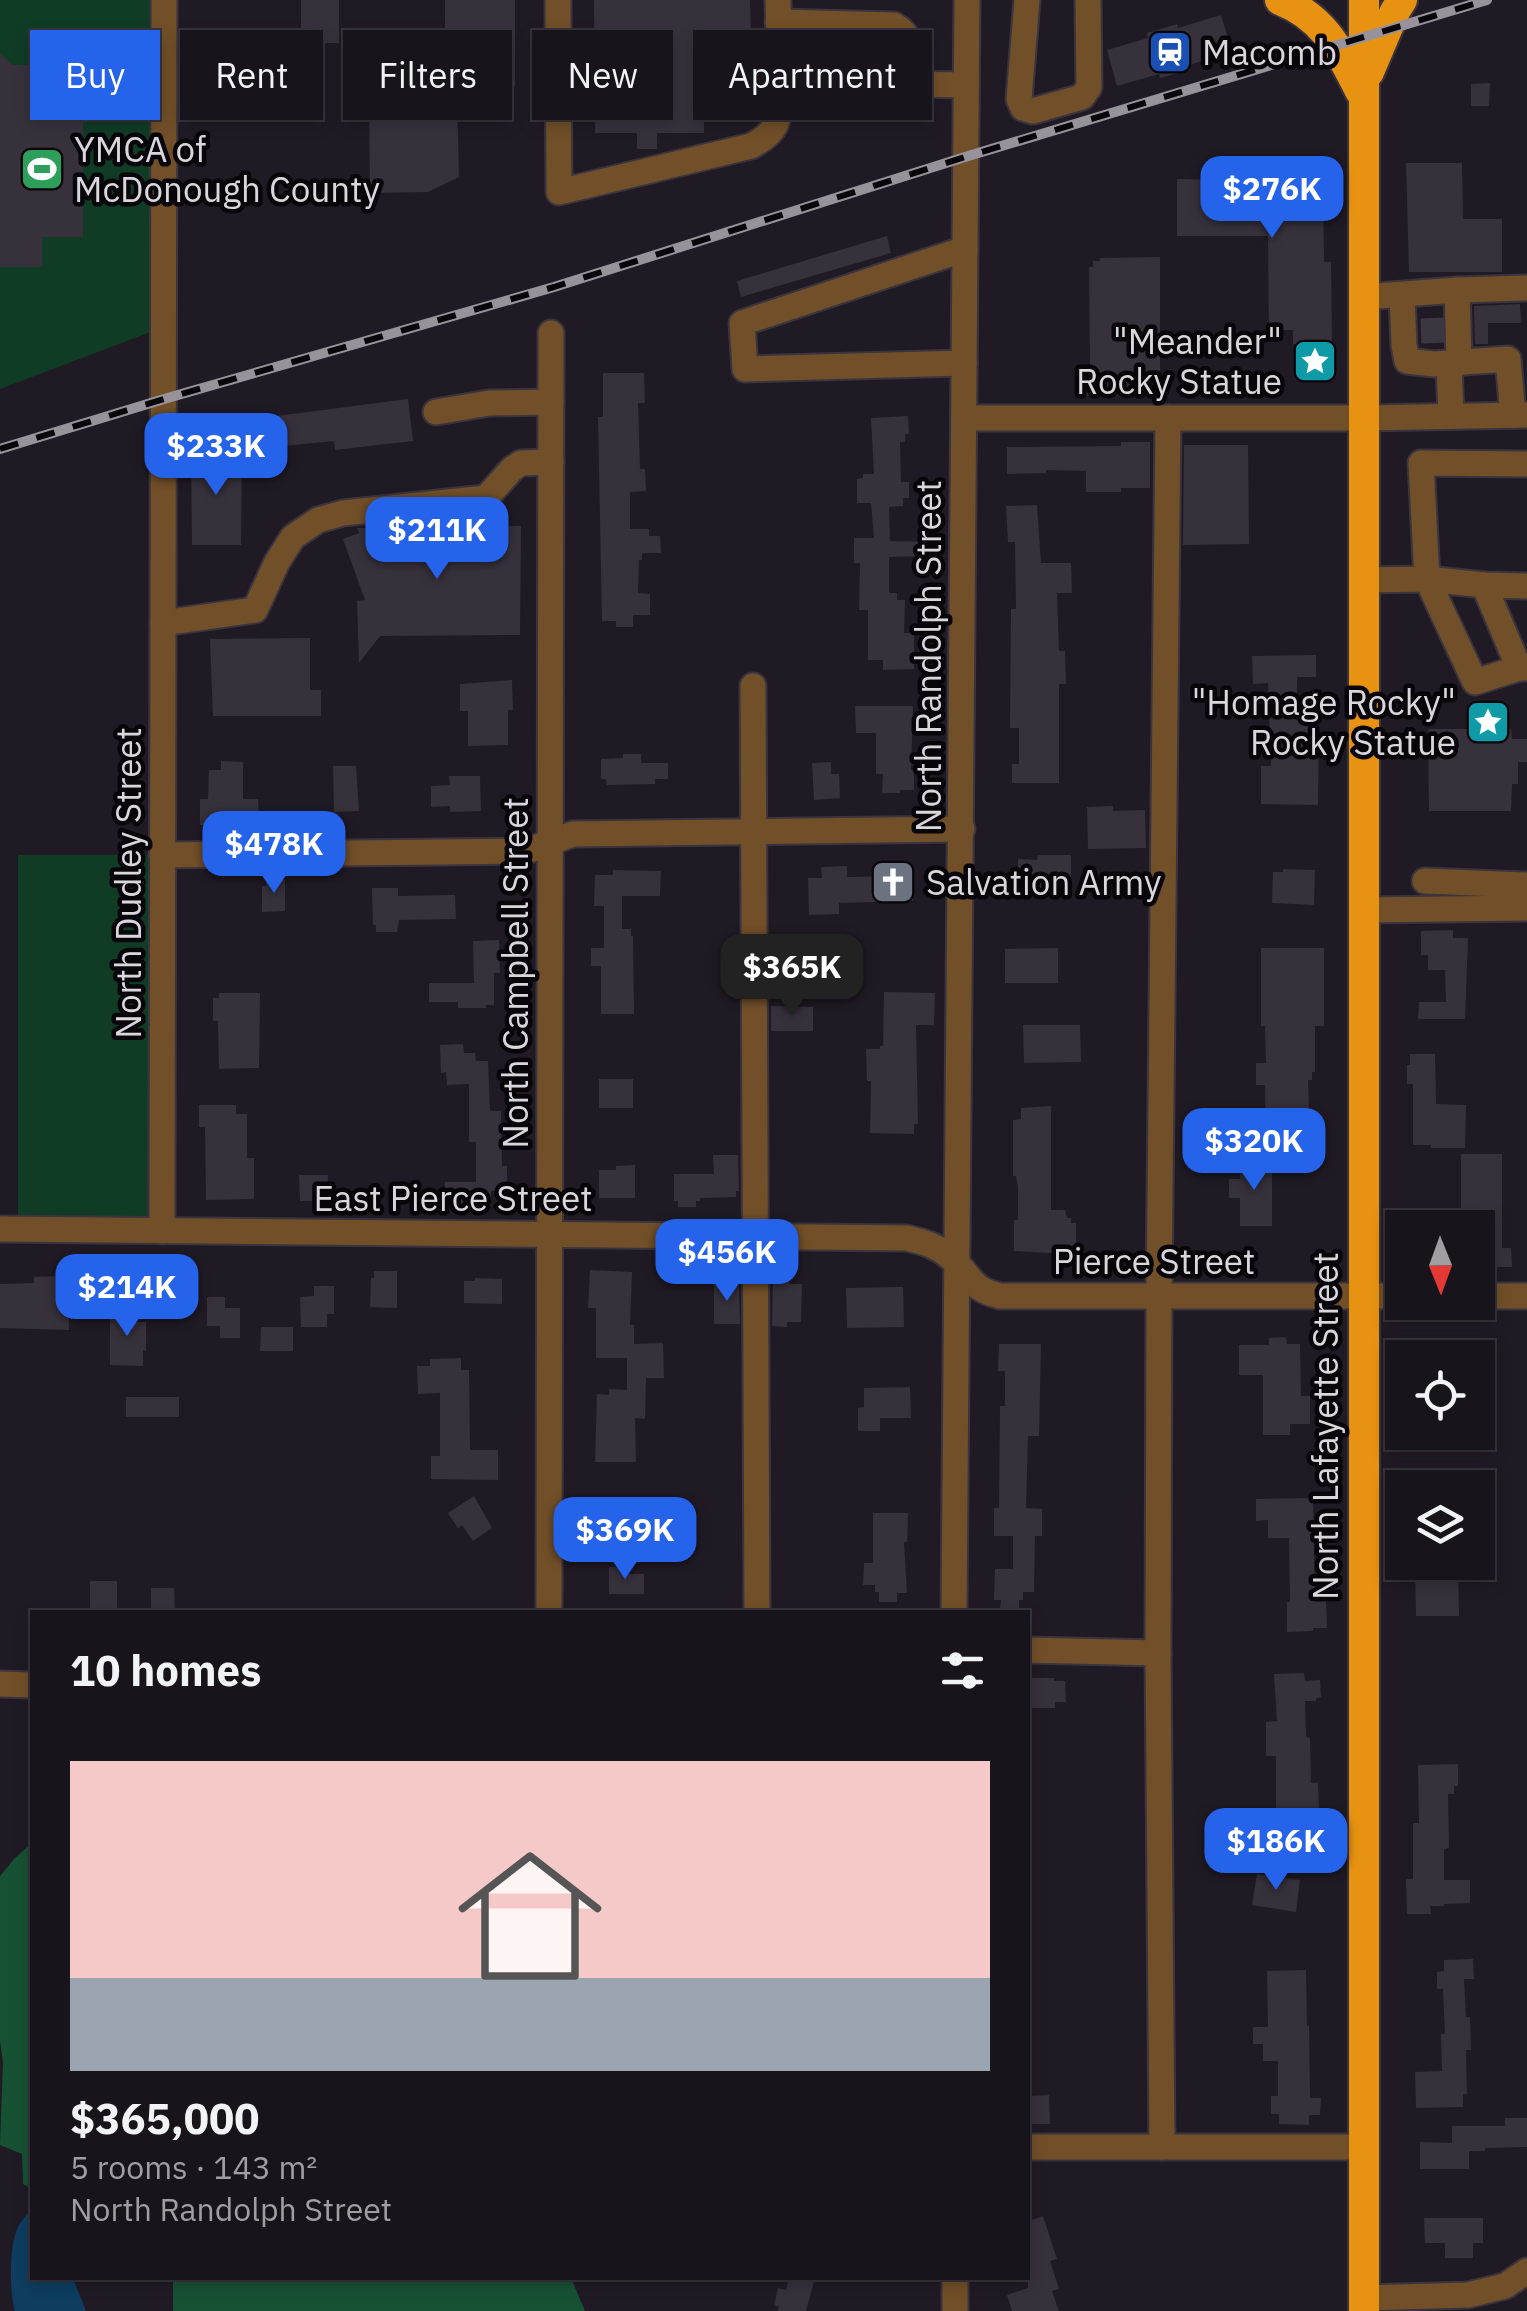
<!DOCTYPE html>
<html lang="en">
<head>
<meta charset="utf-8">
<style>
  body { margin:0; font-family:"IBM Plex Sans",sans-serif; background:#211d24; color:#f1f3f6; height:100vh; display:flex; flex-direction:column; font-size:38px; white-space:nowrap }
  * { box-sizing:border-box; margin:0 }
  p { font-size:32px; color:#9f9ea3 }
  .icon { flex:none; width:55px; height:55px; fill:none; stroke:currentColor; stroke-width:2; stroke-linecap:round; stroke-linejoin:round }
  .map { position:relative; flex:1; overflow:hidden }
  .side { position:absolute; left:30px; top:1610px; width:1000px; height:670px; display:flex; flex-direction:column; background:#18141b; border-radius:0px; box-shadow:0 5px 15px #0003,0 0 0 2px #36333a }
  .side>* { flex:none }
  .top-card { position:absolute; left:30px; top:30px; width:1000px; height:90px; display:flex; gap:20px }
  .needle { width:65px; rotate:179deg }
  .tools { position:absolute; left:1385px; top:1210px; display:grid; gap:20px }
  .tools a { display:grid; place-items:center; width:110px; height:110px; border-radius:0px; background:#18141b; box-shadow:0 5px 15px #0003,0 0 0 2px #36333a; font-size:50px }
  .price { position:absolute; translate:-50% -85px; padding:0 22px; border-radius:20px; background:#2563eb; color:#fff; font-size:32px; line-height:65px; filter:drop-shadow(0 2px 5px #0008) }
  .price::after { content:''; position:absolute; left:50%; top:60px; width:30px; height:22px; margin-left:-15px; background:inherit; clip-path:polygon(0 0,100% 0,50% 100%) }
  .price.active { background:#222; color:#fff }
  ul { padding:0; list-style:none }
  li { display:grid; align-content:center; gap:20px; height:530px; padding:0 40px }
  li span { display:grid; place-items:center; height:310px; border-radius:0px; color:#555 }
  li>.icon { margin-inline-start:auto }
  span .icon { width:180px; height:180px; fill:#fffc; stroke-width:1 }
  li b { font-size:42px }
  h2 { display:flex; justify-content:space-between; align-items:center; height:120px; padding:0 40px; font-size:42px }
  .tag { padding:0 35px; border-radius:0px; background:#18141b; box-shadow:0 5px 15px #0003,0 0 0 2px #36333a; font-size:35px; line-height:90px }
  .tag.active { background:#2563eb; color:#fff }
  .map>svg:first-child { display:block }
  .green { fill:#103c26 }
  .forest { fill:#175134 }
  .water { fill:#0e3d60 }
  .building { fill:#37313c }
  .lines { fill:none; stroke-linecap:round; stroke-linejoin:round }
  .minor-tunnel { stroke:#3c3640; stroke-width:25; stroke-dasharray:25 12; stroke-linecap:butt }
  .minor-casing { stroke:#3a343e; stroke-width:29 }
  .highway-casing { stroke:#3a343e; stroke-width:34 }
  .minor { stroke:#714f28; stroke-width:25 }
  .highway { stroke:#e89211; stroke-width:30 }
  .rail-casing { stroke:#98939b; stroke-width:10 }
  .rail { stroke:#08060a; stroke-width:6; stroke-dasharray:19; stroke-linecap:butt }
  .labels { text-anchor:middle; dominant-baseline:central; stroke-width:9; stroke-linejoin:round; paint-order:stroke }
  .poi-label { font-size:35px; fill:#dad6dd; stroke:#08060a; text-anchor:start }
  .street-label { font-size:35px; fill:#dad6dd; stroke:#08060a }
</style>
</head>
<body>
<div class="map">
<svg width="1527" height="2311" viewBox="0 0 1527 2311">
  <rect width="100%" height="100%" fill="#201a24"/>
  <g class="green">
    <polygon points="0,0 164,0 164,327 0,389"/>
    <polygon points="18,855 162,855 162,1231 18,1229"/>
  </g>
  <g class="forest">
    <polygon points="32,1843 32,2189 23,2184 22,2154 0,2145 3,2062 0,2041 0,1876 15,1858"/>
    <polygon points="173,2278 571,2278 585,2311 173,2311"/>
  </g>
  <path class="water" d="M32,2206V2278H73L86,2311H15C9,2292 9,2246 18,2227C22,2218 29,2215 32,2206Z"/>
  <g class="building">
    <rect x="301" y="0" width="38" height="43"/>
    <polygon points="445,0 515,0 515,87 463,86 463,96 445,96"/>
    <polygon points="594,0 750,0 751,33 758,33 758,72 750,72 750,111 704,111 704,133 657,133 657,149 637,149 637,133 595,133"/>
    <polygon points="1221,15 1232,52 1189,65 1190,70 1160,78 1159,74 1117,86 1107,50 1148,38 1147,33 1177,24 1178,28"/>
    <polygon points="0,53 12,65 41,65 41,84 77,84 77,100 83,101 83,237 42,237 42,267 0,267"/>
    <polygon points="1490,83 1489,106 1471,106 1471,84"/>
    <polygon points="457,97 459,177 428,192 370,193 369,98"/>
    <polygon points="1406,163 1462,163 1463,219 1502,219 1502,272 1409,272"/>
    <polygon points="1249,174 1323,174 1324,262 1331,262 1332,344 1293,344 1293,330 1269,330 1268,236 1177,236 1177,179 1249,180"/>
    <polygon points="887,236 891,253 741,297 737,281"/>
    <polygon points="1160,257 1160,395 1083,396 1083,367 1090,366 1089,267 1093,267 1093,261 1100,261 1100,258"/>
    <polygon points="1520,304 1521,323 1488,323 1488,344 1475,344 1474,306"/>
    <polygon points="603,373 644,373 645,403 638,403 640,469 645,469 646,491 630,492 630,529 649,529 649,536 660,536 661,553 642,553 642,560 639,560 638,593 650,594 650,615 633,615 633,627 616,627 616,621 602,621 598,417 603,417"/>
    <polygon points="408,399 413,441 335,450 334,441 273,447 269,417"/>
    <polygon points="908,416 909,434 905,434 905,442 900,442 901,482 909,482 909,498 903,498 903,506 889,507 890,541 929,542 929,556 889,557 889,593 897,593 897,600 905,600 904,633 914,633 914,669 883,670 883,660 868,660 868,610 859,610 860,563 854,563 854,538 874,538 871,503 857,503 857,479 863,478 863,474 874,474 871,418"/>
    <polygon points="1121,442 1150,442 1150,488 1121,488 1121,492 1086,492 1086,471 1046,470 1046,473 1007,474 1007,447 1121,446"/>
    <polygon points="1184,445 1248,445 1249,544 1183,545"/>
    <polygon points="191,451 242,451 241,545 192,545"/>
    <polygon points="1037,505 1041,563 1071,563 1072,593 1057,593 1059,651 1065,651 1066,684 1059,684 1059,783 1012,783 1012,764 1019,764 1019,728 1010,728 1011,609 1016,609 1015,542 1008,542 1006,506"/>
    <polygon points="521,526 520,635 380,636 359,663 357,601 365,600 343,539 359,533 357,528"/>
    <polygon points="310,638 310,690 321,690 321,716 213,716 210,639"/>
    <polygon points="1316,655 1316,677 1297,677 1297,713 1319,713 1318,805 1261,804 1261,766 1271,766 1268,683 1253,684 1252,656"/>
    <polygon points="512,680 513,710 508,710 508,745 468,746 468,711 460,711 460,684"/>
    <polygon points="855,706 913,706 911,770 914,770 914,790 900,790 900,793 882,793 883,774 876,774 876,733 856,733"/>
    <polygon points="1428,729 1511,729 1512,739 1527,739 1527,762 1518,762 1518,784 1512,784 1511,811 1429,811"/>
    <polygon points="623,754 641,754 641,763 668,763 668,779 655,779 655,784 607,785 606,779 601,779 601,759 623,758"/>
    <polygon points="221,761 243,762 243,799 258,799 259,818 241,819 241,825 200,825 200,799 208,799 209,770 221,770"/>
    <polygon points="831,762 831,774 839,774 840,798 814,800 812,763"/>
    <polygon points="333,766 356,766 359,811 334,812"/>
    <polygon points="449,776 480,776 481,811 450,812 450,806 431,807 431,786 450,785"/>
    <polygon points="1113,806 1113,811 1145,810 1146,848 1088,849 1087,807"/>
    <polygon points="1038,855 1071,855 1071,882 1057,882 1056,890 1018,890 1018,859 1037,860"/>
    <polygon points="847,866 847,877 913,876 913,901 839,903 839,914 809,915 808,878 822,878 821,867"/>
    <polygon points="1283,869 1315,870 1314,905 1272,903 1273,872 1283,872"/>
    <polygon points="613,870 661,871 660,896 622,896 622,929 631,929 631,936 633,936 634,1014 601,1014 601,966 591,966 591,948 604,948 604,906 594,906 595,875 613,875"/>
    <polygon points="266,879 285,880 285,911 262,912 262,886 266,886"/>
    <polygon points="372,888 398,888 398,896 455,895 456,919 399,920 397,932 376,932 376,925 373,925"/>
    <polygon points="1453,930 1453,938 1468,938 1465,1019 1418,1019 1419,1002 1446,1002 1445,970 1428,970 1428,955 1421,955 1421,931"/>
    <polygon points="499,940 500,973 494,973 494,1005 486,1005 486,1008 458,1008 458,1002 429,1002 429,983 474,983 473,941"/>
    <polygon points="1058,948 1058,983 1005,983 1005,949"/>
    <polygon points="1261,948 1324,948 1324,1026 1315,1026 1315,1072 1312,1072 1312,1080 1308,1080 1310,1143 1266,1144 1265,1085 1256,1085 1256,1063 1266,1063 1265,1026 1261,1026"/>
    <polygon points="884,992 935,993 934,1025 916,1025 918,1124 914,1124 914,1134 870,1133 871,1081 867,1081 866,1049 880,1049 880,1046 883,1046"/>
    <polygon points="219,993 260,993 259,1068 219,1069 218,1021 213,1021 213,998 219,998"/>
    <polygon points="771,1006 813,1007 813,1031 771,1031"/>
    <polygon points="1023,1025 1080,1025 1081,1062 1024,1063"/>
    <polygon points="463,1044 464,1053 475,1053 476,1061 488,1061 490,1111 501,1111 502,1166 507,1166 507,1191 491,1191 491,1206 444,1205 445,1182 476,1182 476,1142 469,1142 469,1084 447,1085 446,1072 441,1073 440,1045"/>
    <polygon points="1410,1054 1435,1054 1436,1104 1466,1105 1465,1148 1431,1148 1431,1145 1413,1145 1413,1084 1407,1084 1407,1065 1410,1065"/>
    <rect x="599" y="1079" width="34" height="29"/>
    <polygon points="199,1105 236,1105 236,1114 247,1114 247,1158 254,1158 254,1199 206,1200 205,1127 199,1127"/>
    <polygon points="1051,1106 1051,1210 1065,1210 1067,1218 1071,1218 1071,1223 1076,1223 1076,1246 1065,1246 1065,1254 1014,1251 1014,1220 1018,1220 1018,1187 1016,1176 1013,1176 1013,1120 1021,1119 1021,1108"/>
    <polygon points="1461,1154 1502,1154 1502,1248 1511,1248 1512,1267 1478,1267 1478,1228 1467,1228 1467,1208 1461,1208"/>
    <polygon points="713,1155 738,1155 739,1191 736,1191 736,1197 700,1198 700,1201 696,1201 696,1207 678,1207 678,1201 674,1201 674,1174 714,1174"/>
    <polygon points="1240,1161 1272,1162 1272,1226 1240,1226 1240,1198 1229,1198 1229,1179 1240,1179"/>
    <polygon points="635,1165 635,1198 599,1198 599,1170 616,1170 616,1166"/>
    <polygon points="299,1175 328,1175 327,1201 300,1201"/>
    <polygon points="590,1270 632,1272 630,1325 634,1325 634,1344 663,1343 664,1378 646,1378 645,1419 635,1418 636,1462 595,1462 597,1394 609,1395 609,1389 627,1390 627,1358 596,1358 596,1308 588,1308"/>
    <polygon points="374,1271 397,1271 397,1308 370,1307 371,1278 374,1278"/>
    <polygon points="68,1276 69,1330 0,1328 0,1284 34,1283 34,1277"/>
    <polygon points="475,1278 502,1279 502,1304 464,1303 464,1281 475,1281"/>
    <polygon points="773,1279 789,1279 789,1284 802,1284 801,1322 787,1322 787,1327 772,1326"/>
    <polygon points="714,1284 739,1285 740,1324 714,1324"/>
    <polygon points="314,1286 334,1286 334,1314 327,1314 327,1327 301,1327 300,1297 314,1296"/>
    <polygon points="903,1287 904,1327 847,1328 846,1288"/>
    <polygon points="207,1297 225,1297 225,1308 240,1308 240,1338 220,1338 220,1326 207,1326"/>
    <polygon points="110,1311 137,1311 137,1322 146,1322 146,1351 143,1350 143,1366 110,1365"/>
    <polygon points="261,1327 293,1327 293,1351 260,1351"/>
    <polygon points="1286,1337 1287,1344 1300,1344 1301,1396 1310,1396 1310,1424 1290,1424 1290,1435 1263,1435 1263,1375 1239,1375 1239,1345 1269,1345 1269,1338"/>
    <polygon points="999,1344 1041,1344 1039,1436 1028,1436 1026,1508 1042,1509 1042,1536 1035,1536 1034,1592 1023,1592 1023,1600 1019,1600 1019,1610 1000,1610 1001,1600 994,1600 995,1569 1013,1569 1013,1536 994,1536 994,1508 999,1508 1000,1406 1005,1406 1005,1371 998,1371"/>
    <polygon points="461,1358 461,1370 469,1370 470,1450 498,1450 498,1480 431,1479 431,1456 440,1456 440,1393 418,1394 417,1366 430,1366 430,1359"/>
    <polygon points="910,1387 911,1418 880,1418 880,1431 858,1431 858,1408 864,1407 864,1388"/>
    <rect x="126" y="1397" width="53" height="20"/>
    <polygon points="474,1496 492,1528 473,1541 462,1525 458,1528 448,1513"/>
    <polygon points="1313,1498 1315,1602 1326,1601 1327,1628 1313,1628 1313,1631 1287,1632 1287,1602 1290,1602 1289,1538 1268,1538 1268,1520 1256,1521 1256,1499"/>
    <rect x="601" y="1499" width="29" height="30"/>
    <polygon points="873,1513 908,1513 907,1542 904,1542 907,1593 897,1593 897,1602 879,1602 879,1592 875,1592 875,1585 863,1585 864,1563 873,1563"/>
    <polygon points="1415,1562 1458,1562 1459,1616 1416,1616"/>
    <polygon points="609,1567 625,1567 625,1574 644,1574 644,1594 609,1594"/>
    <rect x="90" y="1581" width="27" height="31"/>
    <polygon points="151,1588 174,1588 175,1612 151,1612"/>
    <polygon points="1304,1673 1305,1681 1320,1680 1321,1697 1316,1698 1316,1701 1305,1701 1306,1737 1310,1738 1311,1783 1318,1783 1319,1808 1276,1808 1276,1756 1266,1756 1266,1722 1277,1721 1274,1674"/>
    <polygon points="1028,1678 1054,1678 1054,1681 1065,1681 1066,1702 1055,1702 1055,1708 1028,1708"/>
    <polygon points="1458,1764 1458,1786 1454,1786 1454,1794 1448,1794 1449,1848 1444,1849 1444,1880 1470,1880 1470,1903 1444,1904 1444,1906 1430,1906 1431,1914 1407,1914 1406,1879 1413,1879 1413,1823 1419,1823 1418,1765"/>
    <polygon points="1257,1874 1300,1880 1296,1912 1252,1905"/>
    <polygon points="1473,1959 1474,1979 1464,1979 1466,2017 1470,2017 1471,2050 1466,2050 1467,2094 1463,2094 1463,2107 1416,2108 1415,2072 1442,2071 1441,2034 1445,2034 1443,1989 1437,1989 1437,1972 1444,1971 1444,1960"/>
    <polygon points="1306,1970 1307,2026 1309,2026 1310,2098 1321,2098 1320,2115 1309,2115 1309,2125 1279,2124 1279,2114 1271,2114 1271,2096 1278,2096 1278,2061 1263,2061 1263,2044 1253,2044 1253,2027 1268,2027 1267,1971"/>
    <polygon points="1049,2095 1050,2124 1028,2124 1028,2096"/>
    <polygon points="1505,2118 1527,2118 1527,2147 1485,2148 1485,2151 1469,2151 1469,2169 1420,2169 1420,2142 1452,2143 1452,2126 1505,2126"/>
    <polygon points="1043,2216 1057,2259 1050,2261 1059,2289 1052,2291 1059,2311 1012,2311 1007,2295 1028,2288 1028,2221"/>
    <polygon points="1424,2218 1483,2218 1483,2243 1473,2243 1473,2258 1445,2258 1445,2243 1425,2243"/>
    <polygon points="789,2278 815,2278 806,2311 778,2311 779,2307 774,2305 778,2288 786,2290"/>
  </g>
  <g class="lines">
    <polyline class="minor-tunnel" points="1433,318 1434,347"/>
    <g class="minor-casing">
      <g id="minor">
        <path d="M558,0L559,192L751,146C784,129 778,115 780,82"/>
        <polyline points="778,0 780,82 966,85"/>
        <polyline points="1027,0 1019,99 1023,108 1033,111 1082,97 1089,87 1088,0"/>
        <path d="M778,22L894,25C917,37 912,61 915,84"/>
        <polyline points="1457,290 1459,362"/>
        <polyline points="1402,296 1404,345 1407,361 1434,364 1508,359 1513,415"/>
        <polyline points="1364,297 1457,290 1527,288"/>
        <polyline points="964,363 745,369 742,323 965,249"/>
        <polyline points="1449,364 1451,416"/>
        <polyline points="436,412 489,403 551,402"/>
        <polyline points="964,418 1364,418 1527,415"/>
        <polyline points="1527,464 1421,463 1427,579 1475,682 1519,668 1527,668"/>
        <polyline points="1364,580 1427,579 1484,585 1527,586"/>
        <polyline points="1484,585 1519,668"/>
        <polyline points="163,623 255,610 277,562 293,537 318,520 343,513 486,498 512,469 521,463 551,462"/>
        <polyline points="753,686 757,1612"/>
        <polyline points="162,855 527,851 573,834 962,829"/>
        <polyline points="1425,881 1527,885"/>
        <polyline points="1363,910 1527,908"/>
        <path d="M0,1229L907,1238C924,1242 938,1246 951,1258C972,1275 969,1289 1000,1296H1402"/>
        <polyline points="162,1231 164,0"/>
        <polyline points="1478,1296 1527,1296"/>
        <polyline points="549,1612 551,333"/>
        <polyline points="954,1612 967,0"/>
        <polyline points="1028,1650 1158,1653"/>
        <polyline points="0,1684 32,1685"/>
        <polyline points="1028,2147 1364,2147"/>
        <polyline points="1162,2147 1158,1653 1159,1296 1168,418"/>
        <polyline points="1364,2298 1468,2295 1505,2286 1527,2271"/>
        <polyline points="955,2311 955,2278"/>
      </g>
    </g>
    <g class="highway-casing">
      <g id="highway">
        <path d="M1280,0C1325,18 1339,50 1360,91"/>
        <polyline points="1364,0 1364,2311"/>
        <polyline points="1369,72 1394,13 1402,0"/>
      </g>
    </g>
    <use href="#minor" class="minor"/>
    <use href="#highway" class="highway"/>
    <g class="rail-casing">
      <polyline id="rail" points="0,449 164,399 554,287 965,157 1487,0"/>
    </g>
    <use href="#rail" class="rail"/>
  </g>
  <defs>
    <g id="station-square" transform="scale(2.25)"><rect x="-9" y="-9" width="18" height="18" rx="4" fill="#1a4fb4" stroke="#08060a"/><path d="M-3-6H3Q5-6 5-4V2Q5 4 3 4L4.5 6H3L1.5 4h-3L-3 6H-4.5L-3 4Q-5 4-5 2V-4Q-5-6-3-6ZM-3.5-4v3h7v-3ZM-3.5 1v1.5H-2V1ZM2 1v1.5H3.5V1Z" fill="#fff"/></g>
    <g id="stadium-square" transform="scale(2.25)"><rect x="-9" y="-9" width="18" height="18" rx="4" fill="#2e9e5b" stroke="#08060a"/><path d="M0-5a6.5 5 0 1 0 0 10a6.5 5 0 1 0 0-10ZM-3.5-1.8h7v3.6h-7Z" fill="#fff"/></g>
    <g id="sight-square" transform="scale(2.25)"><rect x="-9" y="-9" width="18" height="18" rx="4" fill="#0f9aa8" stroke="#08060a"/><path d="M0-6L1.8-2.2L6-1.7L2.9 1.2L3.7 5.4L0 3.3L-3.7 5.4L-2.9 1.2L-6-1.7L-1.8-2.2Z" fill="#fff"/></g>
    <g id="church-square" transform="scale(2.25)"><rect x="-9" y="-9" width="18" height="18" rx="4" fill="#6b7280" stroke="#08060a"/><path d="M-1.2-6h2.4v3.5h3.3v2.4h-3.3V6h-2.4V-.1h-3.3v-2.4h3.3Z" fill="#fff"/></g>
  </defs>
  <g fill-rule="evenodd">
    <use href="#station-square" x="1170" y="52"/>
    <use href="#stadium-square" x="42" y="169"/>
    <use href="#sight-square" x="1315" y="361"/>
    <use href="#sight-square" x="1488" y="722"/>
    <use href="#church-square" x="893" y="882"/>
  </g>
  <g class="labels">
    <g class="poi-label">
      <text x="1202" y="52">Macomb</text>
      <text x="74" y="149">YMCA of<tspan x="74" dy="40">McDonough County</tspan></text>
      <text x="1282" y="341" text-anchor="end">"Meander"<tspan x="1282" dy="40">Rocky Statue</tspan></text>
      <text x="1456" y="702" text-anchor="end">"Homage Rocky"<tspan x="1456" dy="40">Rocky Statue</tspan></text>
      <text x="926" y="882">Salvation Army</text>
    </g>
    <g class="street-label">
      <text transform="translate(928 656) rotate(-90)">North Randolph Street</text>
      <text transform="translate(128 883) rotate(-90)">North Dudley Street</text>
      <text transform="translate(515 973) rotate(-90)">North Campbell Street</text>
      <text x="453" y="1198">East Pierce Street</text>
      <text x="1154" y="1261">Pierce Street</text>
      <text transform="translate(1325 1426) rotate(-90)">North Lafayette Street</text>
    </g>
  </g>
</svg>
<div class="tools">
<a><svg class="needle" viewBox="-14 -14 28 28"><path d="M0-13l5 13h-10z" fill="#e53935"/><path d="M0 13l5-13h-10z" fill="#9f9ea3"/></svg></a>
<a><svg class="icon" aria-label="locate" viewBox="0 0 24 24"><circle cx="12" cy="12" r="6"/><path d="M12 2v4M12 18v4M2 12h4M18 12h4"/></svg></a>
<a><svg class="icon" aria-label="layers" viewBox="0 0 24 24"><path d="M12 4l9 5-9 5-9-5zM3 14l9 5 9-5"/></svg></a>
</div>
<b class="price" style="left:1272px;top:241px">$276K</b>
<b class="price" style="left:216px;top:498px">$233K</b>
<b class="price" style="left:437px;top:582px">$211K</b>
<b class="price" style="left:274px;top:896px">$478K</b>
<b class="price active" style="left:792px;top:1019px">$365K</b>
<b class="price" style="left:1254px;top:1193px">$320K</b>
<b class="price" style="left:727px;top:1304px">$456K</b>
<b class="price" style="left:127px;top:1339px">$214K</b>
<b class="price" style="left:625px;top:1582px">$369K</b>
<b class="price" style="left:1276px;top:1893px">$186K</b>
<div class="top-card">
<a class="tag active">Buy</a>
<a class="tag">Rent</a>
<a class="tag">Filters</a>
<a class="tag">New</a>
<a class="tag">Apartment</a>
</div>
<section class="side">
<h2>10 homes<svg class="icon" aria-label="filters" viewBox="0 0 24 24"><path d="M4 7h16M4 17h16"/><circle cx="9" cy="7" r="2"/><circle cx="15" cy="17" r="2"/></svg></h2>
<ul>
<li><span style="background:linear-gradient(#f6c9c9 70%,#9aa5b1 0)"><svg class="icon" aria-label="home" viewBox="0 0 24 24"><path d="M3 11l9-7 9 7M6 9v11h12V9"/></svg></span><div><b>$365,000</b><p>5 rooms · 143 m²</p><p>North Randolph Street</p></div></li>
</ul>
</section>
</div>
</body>
</html>
